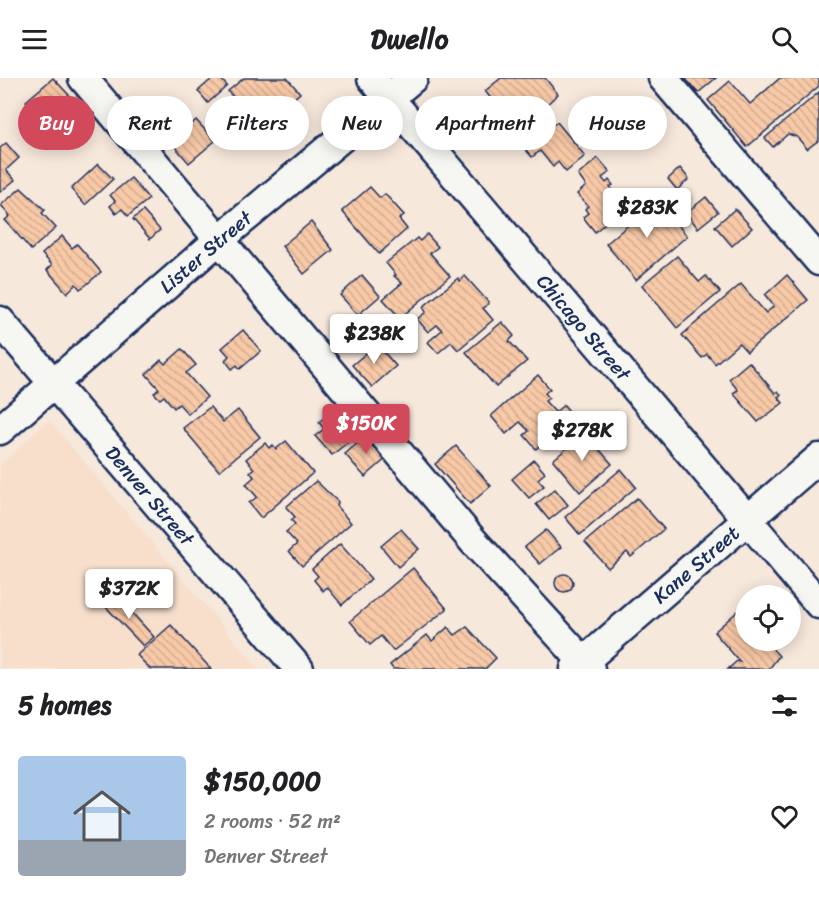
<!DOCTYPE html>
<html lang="en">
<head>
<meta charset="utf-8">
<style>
  body { margin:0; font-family:Sriracha,sans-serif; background:#f6f6f6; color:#202124; height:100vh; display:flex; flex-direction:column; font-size:22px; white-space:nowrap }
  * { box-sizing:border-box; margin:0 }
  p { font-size:20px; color:#757577 }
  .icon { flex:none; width:33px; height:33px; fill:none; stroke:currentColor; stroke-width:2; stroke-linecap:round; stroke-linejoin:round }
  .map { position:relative; height:591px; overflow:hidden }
  .panel { display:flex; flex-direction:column; background:#fff; flex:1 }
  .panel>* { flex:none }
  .hud { position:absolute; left:18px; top:18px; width:783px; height:54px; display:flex; gap:12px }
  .controls { position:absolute; left:735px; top:507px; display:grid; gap:12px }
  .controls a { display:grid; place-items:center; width:66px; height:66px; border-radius:50%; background:#fff; box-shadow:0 3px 15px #0003; font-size:30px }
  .price { position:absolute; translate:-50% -51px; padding:0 14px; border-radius:6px; background:#fff; color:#222; font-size:20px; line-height:39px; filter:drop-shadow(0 2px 3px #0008) }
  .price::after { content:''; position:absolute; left:50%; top:36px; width:18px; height:14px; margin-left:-9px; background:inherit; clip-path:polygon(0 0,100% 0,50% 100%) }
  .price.on { background:#d1495b; color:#fff }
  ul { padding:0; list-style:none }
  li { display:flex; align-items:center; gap:18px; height:150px; padding:0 18px }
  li+li { border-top:2px solid #e0e0e0 }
  li span { display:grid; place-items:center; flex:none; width:168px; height:120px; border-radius:6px; color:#555 }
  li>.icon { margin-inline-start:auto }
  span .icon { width:72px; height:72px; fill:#fffc; stroke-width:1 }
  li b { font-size:26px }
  h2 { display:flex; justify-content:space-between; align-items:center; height:72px; padding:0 18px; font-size:26px }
  .chip { padding:0 21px; border-radius:27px; background:#fff; box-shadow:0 3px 15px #0003; font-size:21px; line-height:54px }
  .chip.on { background:#d1495b; color:#fff }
  header { display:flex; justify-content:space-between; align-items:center; height:78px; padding:0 18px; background:#fff; font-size:27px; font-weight:700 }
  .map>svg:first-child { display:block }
  .built { fill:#f7dfcc }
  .building { fill:url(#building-back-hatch); stroke:#1b2f5e; stroke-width:1.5 }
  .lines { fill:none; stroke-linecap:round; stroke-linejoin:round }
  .minor-casing { stroke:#1b2f5e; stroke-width:33 }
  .minor { stroke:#f6f6f2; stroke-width:28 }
  .labels { text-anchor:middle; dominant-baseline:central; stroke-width:4.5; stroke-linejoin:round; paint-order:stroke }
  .street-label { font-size:20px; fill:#1b2f5e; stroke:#f6f6f2 }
</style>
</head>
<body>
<header><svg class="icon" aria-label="menu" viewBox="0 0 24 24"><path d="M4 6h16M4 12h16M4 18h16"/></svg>Dwello<svg class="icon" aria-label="search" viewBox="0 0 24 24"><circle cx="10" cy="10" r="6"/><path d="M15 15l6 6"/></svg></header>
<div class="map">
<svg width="819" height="591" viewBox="0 0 819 591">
  <defs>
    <pattern id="building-back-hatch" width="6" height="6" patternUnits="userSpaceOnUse" patternTransform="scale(1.5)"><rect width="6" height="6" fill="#f8c9a7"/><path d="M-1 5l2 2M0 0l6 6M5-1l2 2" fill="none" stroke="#d4ad92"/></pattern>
  </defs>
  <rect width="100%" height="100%" fill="#f7e8dc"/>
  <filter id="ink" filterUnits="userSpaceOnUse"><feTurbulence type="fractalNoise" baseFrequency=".0167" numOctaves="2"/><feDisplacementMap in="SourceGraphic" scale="12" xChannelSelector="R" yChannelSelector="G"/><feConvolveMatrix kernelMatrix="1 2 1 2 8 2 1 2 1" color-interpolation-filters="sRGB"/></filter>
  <g filter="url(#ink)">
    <polygon class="built" points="49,342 259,591 0,591 0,387"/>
    <g class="building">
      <polygon points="53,0 82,31 54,55 26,23"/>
      <polygon points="213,0 220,0 227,8 208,25 198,13"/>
      <polygon points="244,0 287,0 300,15 290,24 293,28 289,32 291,34 249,64 230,41 242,30 228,13"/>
      <polygon points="501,0 545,0 558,16 513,58 501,45 496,49 489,42 498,29 485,13"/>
      <polygon points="685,0 716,0 698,15"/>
      <polygon points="780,0 819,0 819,8 747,69 708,22 730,3 750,26"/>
      <polygon points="819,14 819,62 807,71 797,59 788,56 773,69 765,60"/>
      <polygon points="597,19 615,41 598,55 580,32"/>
      <polygon points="166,20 186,44 159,67 139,43"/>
      <polygon points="196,42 215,63 189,85 171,64"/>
      <polygon points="557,44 585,78 566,94 558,84 553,89 540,73 532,79 525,71"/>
      <polygon points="6,65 19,80 6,92 15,102 0,114 0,70"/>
      <polygon points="598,80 610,94 602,100 606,105 609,102 613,107 610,109 626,127 595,154 583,139 588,135 585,131 588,128 577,116 586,108 578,97"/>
      <polygon points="98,86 113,101 85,127 71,111"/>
      <polygon points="680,90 689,101 677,112 668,101"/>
      <polygon points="131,100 149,121 128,138 122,131 116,136 110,128 115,123 110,117"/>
      <polygon points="370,109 380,120 385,116 404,137 399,141 407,151 379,176 342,133"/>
      <polygon points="21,110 45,132 42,135 56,150 31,172 5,142 10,138 1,127"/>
      <polygon points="662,118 673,132 669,136 687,158 636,202 606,166"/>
      <polygon points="706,119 718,134 698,150 686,135"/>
      <polygon points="735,131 752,150 732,168 715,148"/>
      <polygon points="143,133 160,152 150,161 133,141"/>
      <polygon points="311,144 333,172 304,196 282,168"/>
      <polygon points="427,156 438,169 430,175 450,198 400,240 383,221 402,205 394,198 396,197 386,185 417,160 420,163"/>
      <polygon points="62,158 72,170 77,166 101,194 86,207 80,211 76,206 67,215 47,192 52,187 42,176"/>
      <polygon points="677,178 699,204 706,198 720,214 677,250 642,207"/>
      <polygon points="362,197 380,218 358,237 340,217"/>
      <polygon points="787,197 808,222 747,274 739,265 715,286 707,276 702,280 682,257 741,206 766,235 774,228 765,217"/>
      <polygon points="465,198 489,225 483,230 493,242 458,272 451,264 438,275 428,264 442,252 437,247 428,254 417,241 426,234 423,229 458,200 460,203"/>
      <polygon points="502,244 514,258 509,263 527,283 496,309 466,274"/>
      <polygon points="243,252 261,273 240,291 237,287 232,291 225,282 229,278 222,270"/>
      <polygon points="377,266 396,288 372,309 352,287"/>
      <polygon points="182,271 196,287 186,295 207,319 188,336 179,326 174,330 164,318 160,321 154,315 159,311 146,296 161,282 165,286"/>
      <polygon points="749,284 775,315 778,313 781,317 778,319 783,325 758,344 733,315 738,312 729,301"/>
      <polygon points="538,297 550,311 545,315 549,320 545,323 555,334 564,327 573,338 536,371 524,357 529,353 520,344 506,356 491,338"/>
      <polygon points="340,326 363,352 332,377 315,358 324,351 319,344"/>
      <polygon points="210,329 223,344 238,332 260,359 219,393 183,350"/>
      <polygon points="585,355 612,386 580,414 553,382"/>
      <polygon points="368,356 388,379 365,399 345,376"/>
      <polygon points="286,363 313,395 261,440 249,425 257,419 246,406 254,399 250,394 254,391 246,381 265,365 269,370 273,367 276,371"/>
      <polygon points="456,368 491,408 470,426 435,386"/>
      <polygon points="534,382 545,395 538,401 544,408 529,420 512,401"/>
      <polygon points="621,391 636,409 580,457 565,439"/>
      <polygon points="316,403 338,424 337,429 351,445 302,488 289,473 297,466 286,454 295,446 291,442 295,439 286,429"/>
      <polygon points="555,411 568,427 549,442 536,426"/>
      <polygon points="637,420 664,451 631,479 627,474 608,490 585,464"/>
      <polygon points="401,451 419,471 398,489 381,468"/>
      <polygon points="546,452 561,469 540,486 525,469"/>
      <polygon points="340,466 371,501 342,527 327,509 323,513 314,502 318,498 312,491"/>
      <polygon points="413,490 447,531 393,573 381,558 370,567 350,543"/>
      <circle cx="564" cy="505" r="9"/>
      <polygon points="115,516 154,559 143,568 104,527"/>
      <polygon points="738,533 746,541 746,562 770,562 773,566 770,568 779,578 769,591 728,591 737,583 740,584 714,554"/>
      <polygon points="171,547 211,591 150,591 137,577"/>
      <polygon points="448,549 455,557 467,549 496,580 485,591 393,591 390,587 427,557 432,563"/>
    </g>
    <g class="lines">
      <g class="minor-casing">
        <g id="minor">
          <polyline points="83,0 474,464 590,591"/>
          <path id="s1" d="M372,0L819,526"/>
          <polyline points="663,0 819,183"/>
          <path id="s2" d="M0,243L299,591"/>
          <path id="s3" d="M0,352L220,161L413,0"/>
          <path id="s4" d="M575,591L819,380"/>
        </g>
      </g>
      <use href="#minor" class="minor"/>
    </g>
  </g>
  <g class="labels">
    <g class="street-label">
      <text stroke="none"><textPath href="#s3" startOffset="272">Lister Street</textPath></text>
      <text stroke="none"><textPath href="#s1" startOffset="327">Chicago Street</textPath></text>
      <text stroke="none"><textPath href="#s2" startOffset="230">Denver Street</textPath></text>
      <text stroke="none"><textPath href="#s4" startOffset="160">Kane Street</textPath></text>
    </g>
  </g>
</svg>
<div class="controls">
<a><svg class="icon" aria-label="locate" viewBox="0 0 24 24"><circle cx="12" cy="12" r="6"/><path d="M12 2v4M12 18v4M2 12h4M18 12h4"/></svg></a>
</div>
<b class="price" style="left:647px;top:161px">$283K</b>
<b class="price" style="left:374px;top:287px">$238K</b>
<b class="price on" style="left:366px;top:377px">$150K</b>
<b class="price" style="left:582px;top:384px">$278K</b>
<b class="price" style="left:129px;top:542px">$372K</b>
<div class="hud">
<a class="chip on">Buy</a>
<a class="chip">Rent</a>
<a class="chip">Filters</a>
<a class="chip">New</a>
<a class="chip">Apartment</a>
<a class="chip">House</a>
</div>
</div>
<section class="panel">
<h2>5 homes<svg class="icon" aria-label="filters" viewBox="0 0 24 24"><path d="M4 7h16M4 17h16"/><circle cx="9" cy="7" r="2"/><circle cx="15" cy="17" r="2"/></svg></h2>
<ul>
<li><span style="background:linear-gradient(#a9c7e8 70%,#9aa5b1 0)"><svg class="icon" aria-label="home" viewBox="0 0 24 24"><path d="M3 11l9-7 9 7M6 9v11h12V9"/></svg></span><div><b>$150,000</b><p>2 rooms · 52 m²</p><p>Denver Street</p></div><svg class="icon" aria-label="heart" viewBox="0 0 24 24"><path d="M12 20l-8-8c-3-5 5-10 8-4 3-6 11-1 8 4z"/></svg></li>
</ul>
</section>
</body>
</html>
